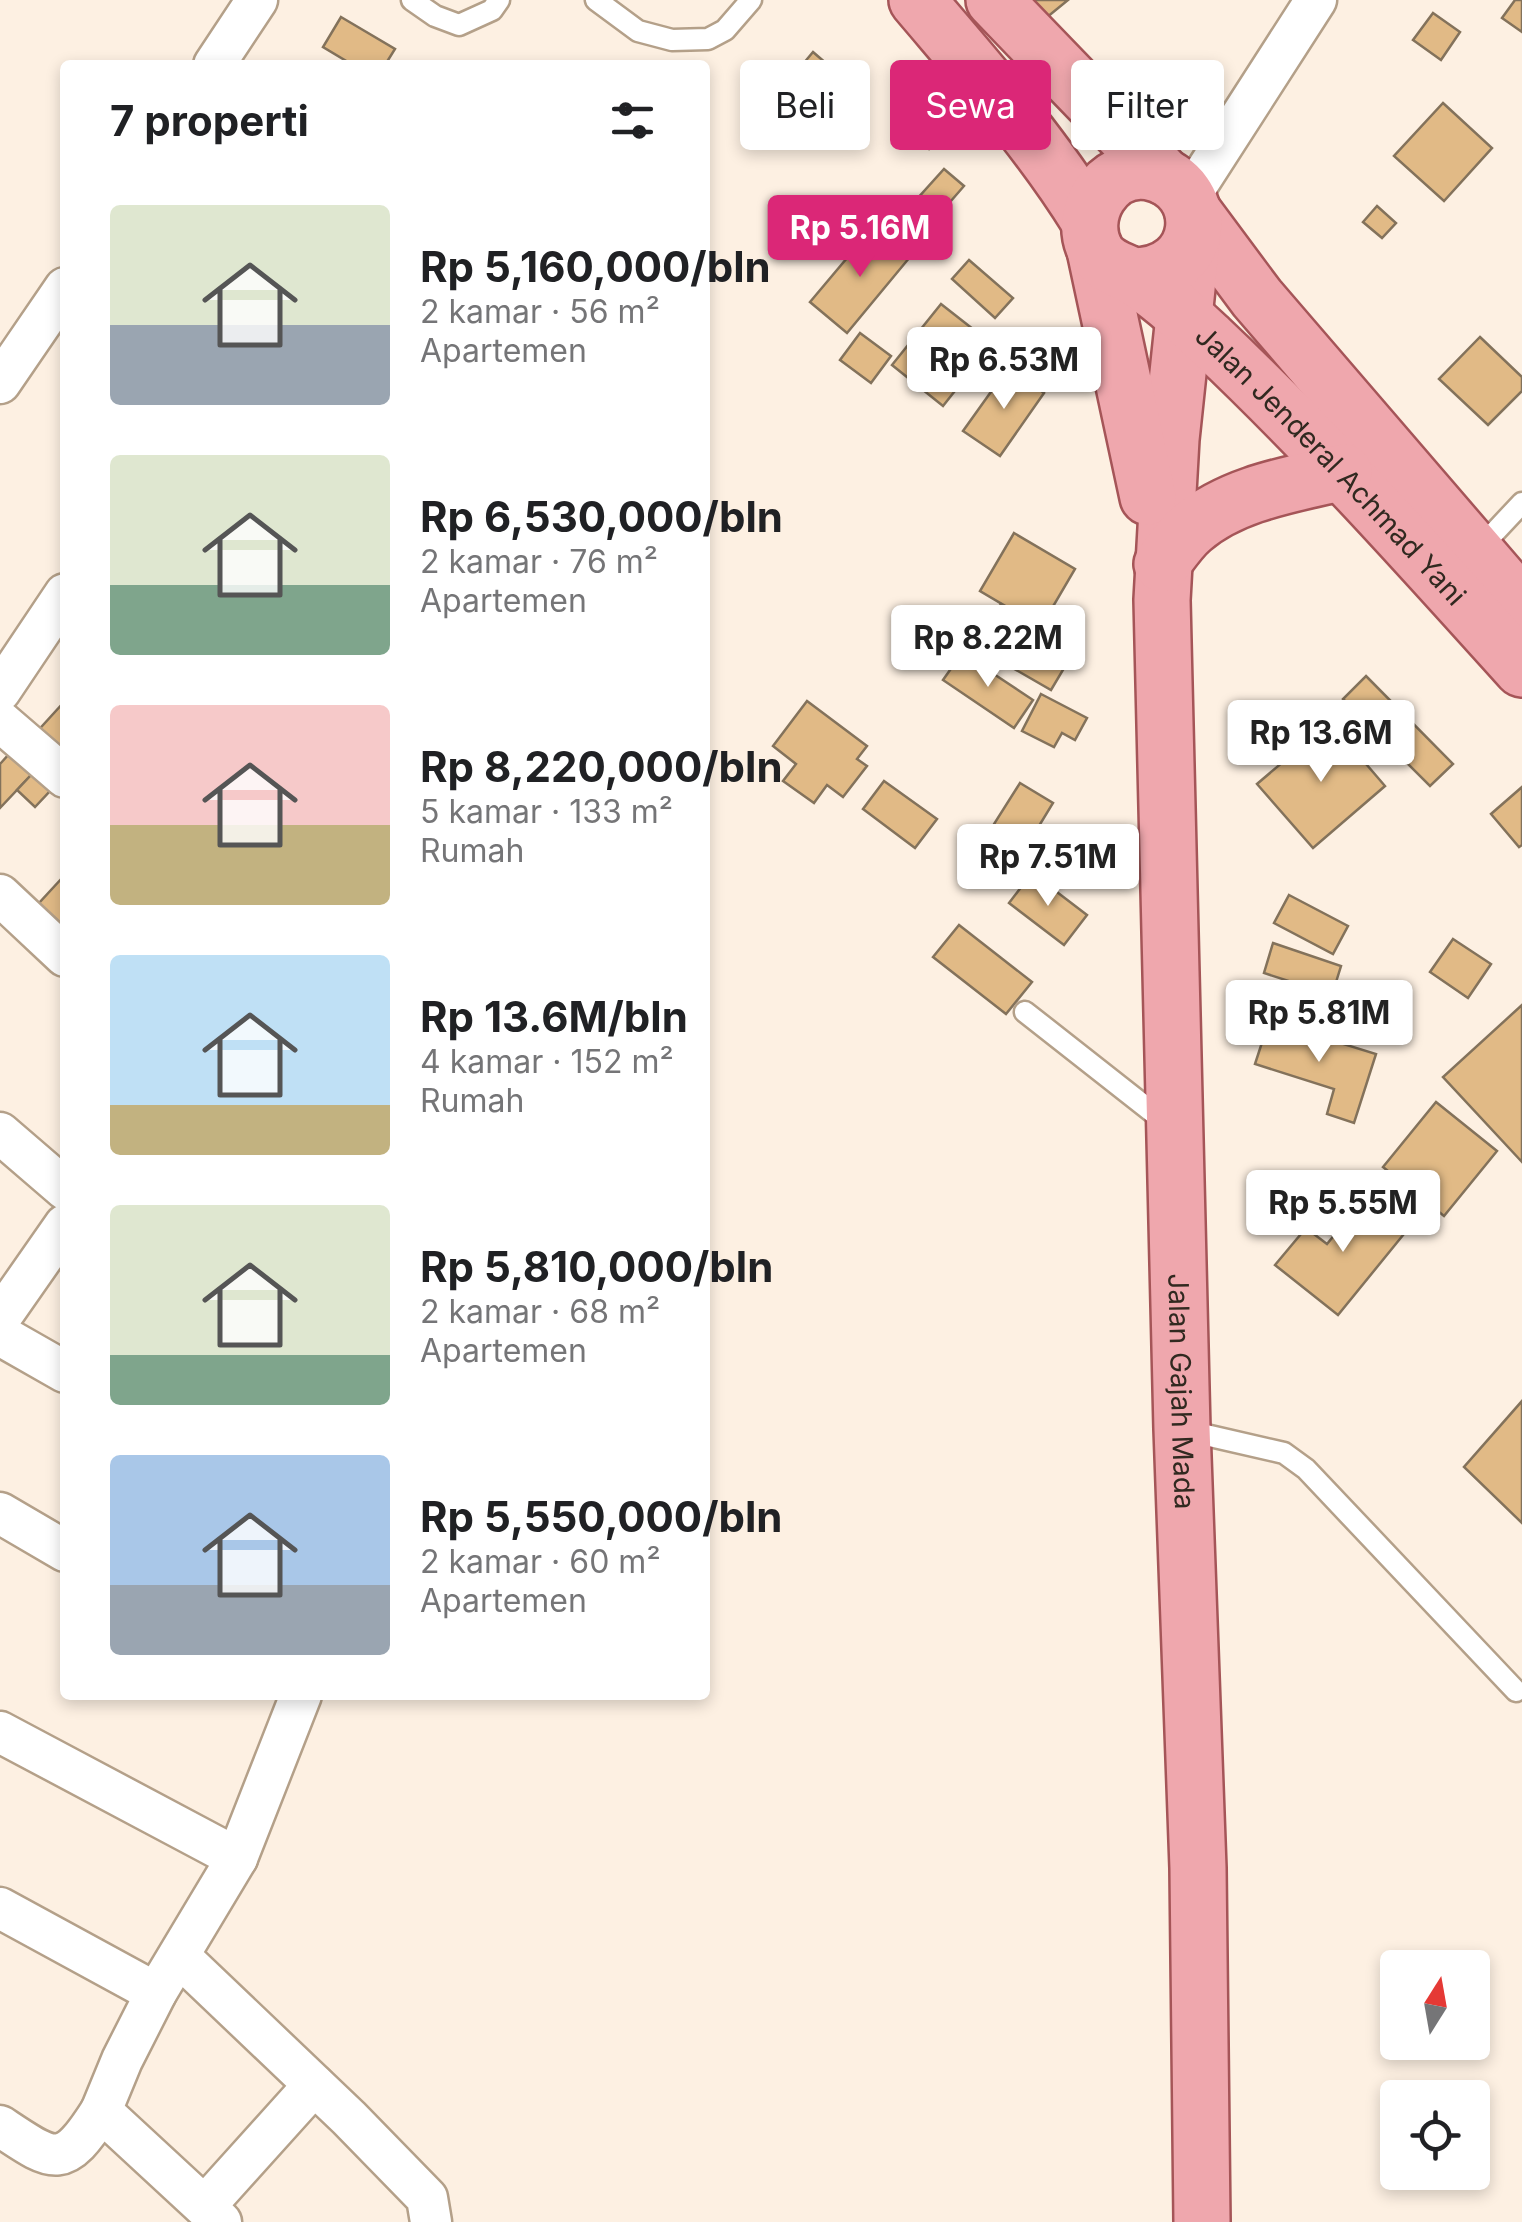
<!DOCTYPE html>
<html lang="id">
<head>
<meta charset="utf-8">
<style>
  body { margin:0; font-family:Inter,sans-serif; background:#f2f2f2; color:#202124; height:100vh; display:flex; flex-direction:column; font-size:38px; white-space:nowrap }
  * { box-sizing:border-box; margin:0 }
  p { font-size:32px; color:#757577 }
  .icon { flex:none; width:55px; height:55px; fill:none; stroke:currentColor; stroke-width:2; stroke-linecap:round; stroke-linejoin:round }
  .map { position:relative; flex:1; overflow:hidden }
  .sheet { position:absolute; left:60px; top:60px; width:650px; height:1640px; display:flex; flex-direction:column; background:#fff; border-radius:10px; box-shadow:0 5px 15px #0003 }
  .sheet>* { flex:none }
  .banner { position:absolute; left:740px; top:60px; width:630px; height:90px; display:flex; gap:20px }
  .needle { width:65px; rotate:11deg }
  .fabs { position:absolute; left:1380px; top:1950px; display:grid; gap:20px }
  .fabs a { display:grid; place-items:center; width:110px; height:110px; border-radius:10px; background:#fff; box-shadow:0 5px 15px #0003; font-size:50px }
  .price { position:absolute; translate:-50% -85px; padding:0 22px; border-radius:10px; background:#fff; color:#222; font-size:32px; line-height:65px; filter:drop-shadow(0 2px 5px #0008) }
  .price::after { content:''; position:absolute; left:50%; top:60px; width:30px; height:22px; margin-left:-15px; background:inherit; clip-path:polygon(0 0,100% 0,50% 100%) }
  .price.current { background:#db2777; color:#fff }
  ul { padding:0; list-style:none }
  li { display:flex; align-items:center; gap:30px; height:250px; padding:0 50px }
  li span { display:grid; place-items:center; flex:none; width:280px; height:200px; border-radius:10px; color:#555 }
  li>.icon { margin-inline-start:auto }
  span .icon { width:120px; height:120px; fill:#fffc; stroke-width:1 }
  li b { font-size:42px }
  h2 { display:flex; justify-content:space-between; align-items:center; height:120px; padding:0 50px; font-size:42px }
  .chip { padding:0 35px; border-radius:10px; background:#fff; box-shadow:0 5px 15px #0003; font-size:35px; line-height:90px }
  .chip.current { background:#db2777; color:#fff }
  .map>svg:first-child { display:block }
  .building { fill:#e1ba86; stroke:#83725b; stroke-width:2.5 }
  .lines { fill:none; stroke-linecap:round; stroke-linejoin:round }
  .service-casing { stroke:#b4a089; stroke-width:25 }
  .minor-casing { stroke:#b4a089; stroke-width:45 }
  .primary-casing { stroke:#a55558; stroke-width:60 }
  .service { stroke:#fff; stroke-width:20 }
  .minor { stroke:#fff; stroke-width:40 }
  .primary { stroke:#efa7ad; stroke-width:55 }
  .labels { text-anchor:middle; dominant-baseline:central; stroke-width:8; stroke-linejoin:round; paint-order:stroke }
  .street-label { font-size:28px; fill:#312920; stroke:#fff }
</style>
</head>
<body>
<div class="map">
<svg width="1522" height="2222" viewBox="0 0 1522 2222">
  <rect width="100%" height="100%" fill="#fdf0e2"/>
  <g class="building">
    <polygon points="1031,0 1068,0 1046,18"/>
    <polygon points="1515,0 1522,0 1522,32 1502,18"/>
    <polygon points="1433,13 1460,32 1441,60 1413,40"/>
    <polygon points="341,17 395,49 385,65 353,65 323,47"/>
    <polygon points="813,52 835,71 795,118 773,100"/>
    <polygon points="927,79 963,110 929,149 893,118"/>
    <polygon points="1443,103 1492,148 1444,201 1394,156"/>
    <polygon points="944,169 964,186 937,217 917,199"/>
    <polygon points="1377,206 1396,223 1382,238 1363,222"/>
    <polygon points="874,226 910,257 847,333 810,302"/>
    <polygon points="969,260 1013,298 995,318 952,279"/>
    <polygon points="941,304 992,344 943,406 892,365"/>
    <polygon points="860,333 891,356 871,383 840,360"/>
    <polygon points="1480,337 1522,377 1522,391 1488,425 1439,379"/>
    <polygon points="1008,368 1044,393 1000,456 963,431"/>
    <polygon points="1014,533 1075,569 1041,627 980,591"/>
    <polygon points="1001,604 1076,648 1051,690 976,647"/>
    <polygon points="962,653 1033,700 1014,728 943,680"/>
    <polygon points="1366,676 1453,764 1430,786 1343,699"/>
    <polygon points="1041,694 1087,718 1075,740 1062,733 1054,747 1022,731"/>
    <polygon points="65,701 65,751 33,736"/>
    <polygon points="807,701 867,746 857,759 867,766 843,797 827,785 814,803 783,781 796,764 773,746"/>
    <polygon points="1330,722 1385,786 1313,848 1257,784"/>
    <polygon points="9,754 32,774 0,808 0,764"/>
    <polygon points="32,774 50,791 35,807 17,790"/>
    <polygon points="884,781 937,819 915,848 863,809"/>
    <polygon points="1020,783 1053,803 1028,844 994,824"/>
    <polygon points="1522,787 1522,845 1519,847 1491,814"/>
    <polygon points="1032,873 1087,915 1064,945 1009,903"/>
    <polygon points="63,877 65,879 65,948 28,915"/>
    <polygon points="1289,895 1348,926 1333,954 1274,923"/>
    <polygon points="959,925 1032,982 1006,1014 933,957"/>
    <polygon points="1453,939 1491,964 1468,998 1430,972"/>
    <polygon points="1273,943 1341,966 1332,995 1264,973"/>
    <polygon points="1522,1005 1522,1162 1443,1077"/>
    <polygon points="1269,1021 1376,1054 1354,1123 1327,1114 1334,1089 1255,1064"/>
    <polygon points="1436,1102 1497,1151 1444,1216 1383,1167"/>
    <polygon points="1367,1195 1408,1229 1338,1315 1275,1265 1306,1228 1327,1244"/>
    <polygon points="1522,1401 1522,1523 1464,1467"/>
  </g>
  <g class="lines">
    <g class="service-casing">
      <g id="service">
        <polyline points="412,0 435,16 459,25 492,10 499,0"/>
        <polyline points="596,0 638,31 672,40 708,39 725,30 751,0"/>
        <polyline points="1477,551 1522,503"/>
        <polyline points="1025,1012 1165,1122"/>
        <polyline points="1184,1430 1284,1453 1306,1469 1516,1691"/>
      </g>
    </g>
    <g class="minor-casing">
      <g id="minor">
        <polyline points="214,65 257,0"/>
        <polyline points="1188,199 1316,0"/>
        <polyline points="0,383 65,288"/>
        <polyline points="0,691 65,594"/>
        <polyline points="0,721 65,777"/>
        <polyline points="0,895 65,956"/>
        <polyline points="0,1133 65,1189"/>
        <polyline points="0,1318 65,1225"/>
        <polyline points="0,1335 65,1372"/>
        <polyline points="0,1513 65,1551"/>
        <polyline points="0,1732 237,1858"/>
        <polyline points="0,1908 156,1993"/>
        <polyline points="179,1956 349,2118 427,2198 431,2222"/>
        <path d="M0,2126C54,2162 63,2171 101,2111"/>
        <polyline points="205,2206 314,2085"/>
        <polyline points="221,2222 101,2111 122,2060 156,1993 237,1858 301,1695"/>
      </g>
    </g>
    <g class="primary-casing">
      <g id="primary">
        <path d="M917,0C977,71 1039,140 1088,219"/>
        <polyline points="994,0 1165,177"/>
        <polyline points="1193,212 1257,298 1522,606"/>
        <path id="s1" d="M1192,241L1171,439L1162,600L1182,1429L1198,1868L1202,2222"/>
        <polyline points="1095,250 1148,497"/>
        <path id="s2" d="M1132,276C1209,276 1213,185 1150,172C1106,164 1075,216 1097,253C1106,267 1120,269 1134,277C1161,294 1186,318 1210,340C1320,444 1421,557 1522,669"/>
        <path d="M1162,564C1171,552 1180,538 1192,528C1233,493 1293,484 1344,472"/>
      </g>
    </g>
    <use href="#service" class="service"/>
    <use href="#minor" class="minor"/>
    <use href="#primary" class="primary"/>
  </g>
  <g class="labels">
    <g class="street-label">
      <text stroke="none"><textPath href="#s2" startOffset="602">Jalan Jenderal Achmad Yani</textPath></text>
      <text stroke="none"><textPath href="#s1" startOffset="1152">Jalan Gajah Mada</textPath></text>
    </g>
  </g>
</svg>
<div class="fabs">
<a><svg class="needle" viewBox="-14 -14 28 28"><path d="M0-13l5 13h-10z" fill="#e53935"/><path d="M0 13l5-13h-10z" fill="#757577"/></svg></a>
<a><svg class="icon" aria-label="locate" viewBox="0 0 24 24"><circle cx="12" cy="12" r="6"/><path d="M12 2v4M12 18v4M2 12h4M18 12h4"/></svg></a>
</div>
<b class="price current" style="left:860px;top:280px">Rp 5.16M</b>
<b class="price" style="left:1004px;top:412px">Rp 6.53M</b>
<b class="price" style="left:988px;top:690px">Rp 8.22M</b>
<b class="price" style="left:1321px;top:785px">Rp 13.6M</b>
<b class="price" style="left:1048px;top:909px">Rp 7.51M</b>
<b class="price" style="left:1319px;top:1065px">Rp 5.81M</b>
<b class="price" style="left:1343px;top:1255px">Rp 5.55M</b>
<div class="banner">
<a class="chip">Beli</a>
<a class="chip current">Sewa</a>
<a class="chip">Filter</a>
</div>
<section class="sheet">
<h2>7 properti<svg class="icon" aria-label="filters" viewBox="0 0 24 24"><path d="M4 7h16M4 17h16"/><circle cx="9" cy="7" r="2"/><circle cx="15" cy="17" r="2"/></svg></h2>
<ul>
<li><span style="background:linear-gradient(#dfe7d0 60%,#9aa5b1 0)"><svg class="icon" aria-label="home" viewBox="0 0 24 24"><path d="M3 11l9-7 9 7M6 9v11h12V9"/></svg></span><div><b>Rp 5,160,000/bln</b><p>2 kamar · 56 m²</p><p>Apartemen</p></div></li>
<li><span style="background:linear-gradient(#dfe7d0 65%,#7fa58c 0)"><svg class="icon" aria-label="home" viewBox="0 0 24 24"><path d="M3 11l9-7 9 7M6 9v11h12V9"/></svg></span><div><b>Rp 6,530,000/bln</b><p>2 kamar · 76 m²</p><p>Apartemen</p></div></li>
<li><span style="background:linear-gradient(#f6c9c9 60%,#c2b280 0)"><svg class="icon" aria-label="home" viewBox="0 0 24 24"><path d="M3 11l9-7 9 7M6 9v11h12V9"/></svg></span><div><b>Rp 8,220,000/bln</b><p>5 kamar · 133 m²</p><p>Rumah</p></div></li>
<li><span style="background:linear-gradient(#bfe0f5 75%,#c2b280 0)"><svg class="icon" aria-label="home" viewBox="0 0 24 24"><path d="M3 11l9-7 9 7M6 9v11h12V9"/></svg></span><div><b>Rp 13.6M/bln</b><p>4 kamar · 152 m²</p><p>Rumah</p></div></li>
<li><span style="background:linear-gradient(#dfe7d0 75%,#7fa58c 0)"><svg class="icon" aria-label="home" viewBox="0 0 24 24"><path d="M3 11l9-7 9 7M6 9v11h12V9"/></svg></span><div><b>Rp 5,810,000/bln</b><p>2 kamar · 68 m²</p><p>Apartemen</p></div></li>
<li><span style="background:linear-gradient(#a9c7e8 65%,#9aa5b1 0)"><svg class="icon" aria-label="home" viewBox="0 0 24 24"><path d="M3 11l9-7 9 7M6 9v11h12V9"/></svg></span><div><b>Rp 5,550,000/bln</b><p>2 kamar · 60 m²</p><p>Apartemen</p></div></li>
</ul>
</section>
</div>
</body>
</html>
